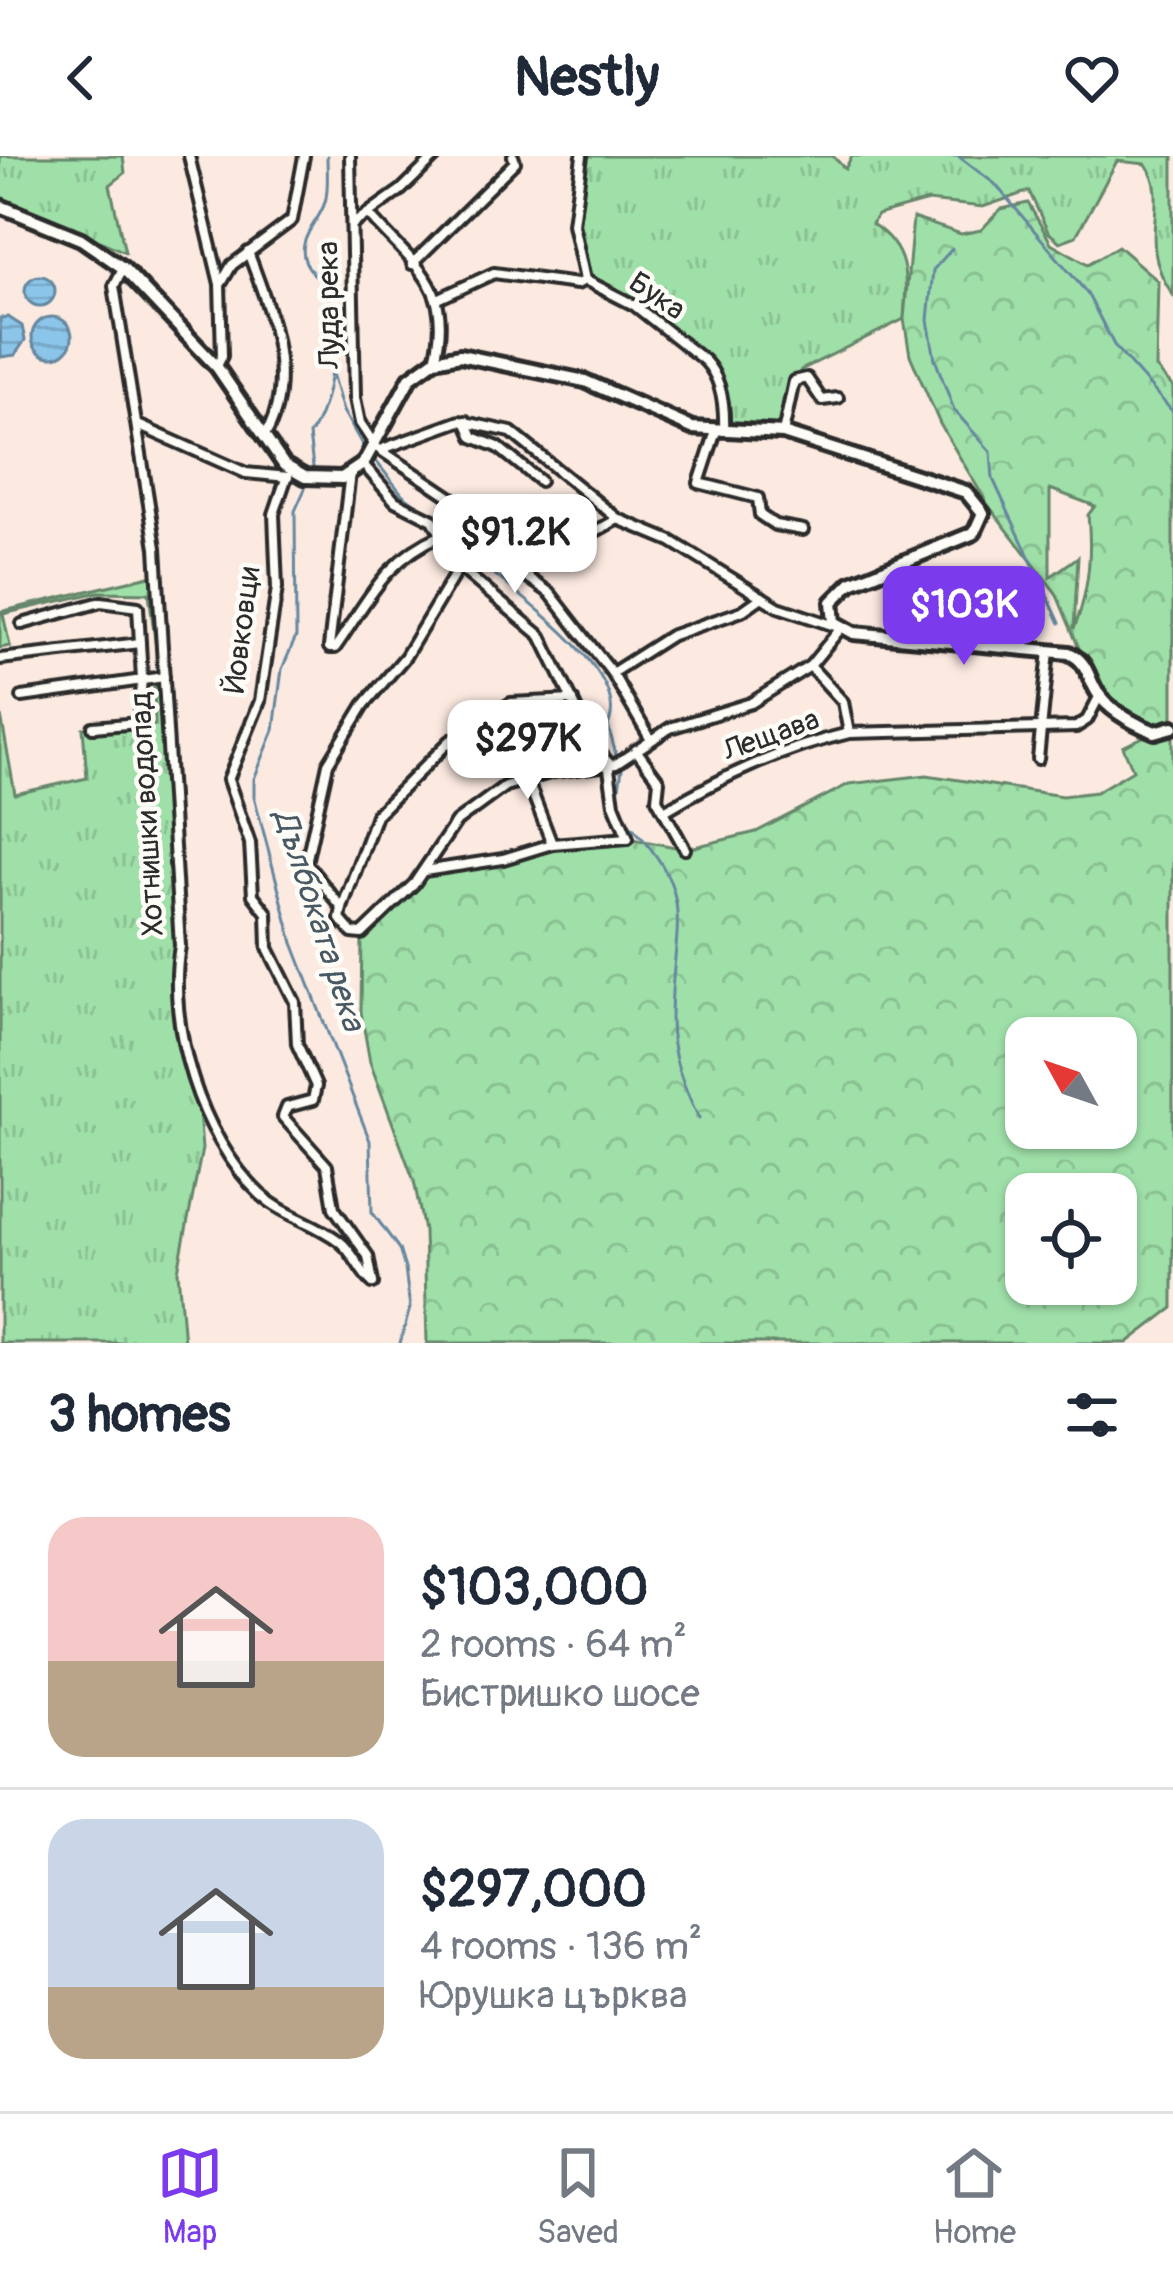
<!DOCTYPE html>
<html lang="en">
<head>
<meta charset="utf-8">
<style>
  body { margin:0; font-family:Pangolin,sans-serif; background:#f2f2f3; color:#1f2937; height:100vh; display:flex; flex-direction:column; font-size:45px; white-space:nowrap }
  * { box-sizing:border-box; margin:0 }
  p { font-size:39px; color:#747a83 }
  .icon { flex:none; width:66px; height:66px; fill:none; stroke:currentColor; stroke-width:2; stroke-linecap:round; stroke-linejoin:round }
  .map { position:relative; height:1187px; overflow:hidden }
  .panel { display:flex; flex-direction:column; background:#fff; flex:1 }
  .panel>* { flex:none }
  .needle { width:78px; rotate:310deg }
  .controls { position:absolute; left:1005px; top:861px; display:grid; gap:24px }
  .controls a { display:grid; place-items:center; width:132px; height:132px; border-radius:24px; background:#fff; box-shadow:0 3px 9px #0004; font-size:60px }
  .price { position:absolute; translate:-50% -102px; padding:0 27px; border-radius:24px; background:#fff; color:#222; font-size:39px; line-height:78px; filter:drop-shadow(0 3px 6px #0008) }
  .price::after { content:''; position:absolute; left:50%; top:72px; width:36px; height:27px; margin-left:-18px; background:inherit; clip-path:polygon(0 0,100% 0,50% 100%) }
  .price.on { background:#7c3aed; color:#fff }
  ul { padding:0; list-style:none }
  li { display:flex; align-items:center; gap:36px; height:300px; padding:0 48px }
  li+li { border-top:3px solid #e0e1e3 }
  li span { display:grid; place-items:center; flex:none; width:336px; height:240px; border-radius:36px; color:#555 }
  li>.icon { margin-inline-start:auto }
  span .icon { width:144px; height:144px; fill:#fffc; stroke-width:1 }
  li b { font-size:51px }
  h2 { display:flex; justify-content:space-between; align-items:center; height:144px; padding:0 48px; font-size:51px }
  header { display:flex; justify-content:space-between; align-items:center; height:156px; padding:0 48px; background:#fff; font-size:54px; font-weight:800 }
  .tab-bar { display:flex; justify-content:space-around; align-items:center; height:168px; border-top:3px solid #e0e1e3; background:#fff; font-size:33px; color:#747a83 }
  .tab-bar a { display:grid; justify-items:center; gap:6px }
  .tab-bar .on { color:#7c3aed }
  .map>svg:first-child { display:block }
  .grass { fill:url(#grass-tufts); stroke:#65866a; stroke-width:3 }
  .forest { fill:url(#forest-crowns); stroke:#65866a; stroke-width:3; fill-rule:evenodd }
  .water { fill:url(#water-rules); stroke:#65879e; stroke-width:3 }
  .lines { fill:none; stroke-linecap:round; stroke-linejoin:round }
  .stream { stroke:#65879e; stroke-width:3 }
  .street-casing { stroke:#2b2b2b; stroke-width:16 }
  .secondary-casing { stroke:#2b2b2b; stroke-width:20 }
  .street { stroke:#fdfcf7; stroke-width:8 }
  .secondary { stroke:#fdfcf7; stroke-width:10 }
  .labels { text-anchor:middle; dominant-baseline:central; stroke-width:9; stroke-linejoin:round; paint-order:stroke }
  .street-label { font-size:30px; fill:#2b2b2b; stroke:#fdfcf7 }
  .water-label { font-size:33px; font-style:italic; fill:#485964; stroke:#fdfcf7 }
</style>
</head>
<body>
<header><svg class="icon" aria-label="back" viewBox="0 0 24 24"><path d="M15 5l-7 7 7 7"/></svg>Nestly<svg class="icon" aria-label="heart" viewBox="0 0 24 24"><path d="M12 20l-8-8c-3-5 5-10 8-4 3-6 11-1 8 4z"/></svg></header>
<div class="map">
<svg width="1173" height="1187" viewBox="0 0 1173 1187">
  <defs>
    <pattern id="grass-tufts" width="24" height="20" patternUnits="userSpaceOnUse" patternTransform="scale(3)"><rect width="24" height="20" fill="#9fe0a9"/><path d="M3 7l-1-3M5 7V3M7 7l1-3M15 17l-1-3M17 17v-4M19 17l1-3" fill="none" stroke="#89c092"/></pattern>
    <pattern id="forest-crowns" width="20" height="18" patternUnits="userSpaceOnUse" patternTransform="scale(3)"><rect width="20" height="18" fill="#9fe0a9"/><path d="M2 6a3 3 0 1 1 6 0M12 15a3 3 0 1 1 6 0" fill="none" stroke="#89c092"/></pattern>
    <pattern id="water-rules" width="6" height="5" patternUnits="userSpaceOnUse" patternTransform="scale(3)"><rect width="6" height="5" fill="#8bc5ea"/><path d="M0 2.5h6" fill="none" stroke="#78a9c9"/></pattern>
  </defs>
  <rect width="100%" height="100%" fill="#fceae1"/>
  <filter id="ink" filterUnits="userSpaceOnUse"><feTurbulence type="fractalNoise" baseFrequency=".00833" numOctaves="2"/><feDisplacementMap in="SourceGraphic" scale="24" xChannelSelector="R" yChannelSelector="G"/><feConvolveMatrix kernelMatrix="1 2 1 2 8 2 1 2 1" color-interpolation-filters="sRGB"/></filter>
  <g filter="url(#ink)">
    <g class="grass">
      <polygon points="0,0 123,0 125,17 110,29 125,96 0,41"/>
      <path d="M582,0H833L845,13L852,0H1173V139C1133,82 1173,47 1146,8L1117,5L1076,80L1060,86L1048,76L1029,35L983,51L928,45L877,59L872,68C909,92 907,121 904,163L801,214L790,234L783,277L724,275L714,214L647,159L585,124L573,68Z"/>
      <polygon points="158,418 180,860 197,930 202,993 178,1115 184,1187 0,1187 0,554 15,638 87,622 83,572 155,569 154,532 161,531 149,437 99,436 3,458 10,490 0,492 0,456"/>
    </g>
    <g class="forest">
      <path d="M1028,47L1051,87L1088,108L1118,90L1158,125L1156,212L1173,231V571L1155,576L1099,540L1056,437L988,349L940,268L910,199L904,163L913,62L961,78L981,74L1001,53ZM1050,333L1095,350L1088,359C1092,398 1089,436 1074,473L1078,401L1050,421Z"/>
      <path d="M1173,576V1152L1127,1187H427L424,1075L414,1025L370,906L361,856L362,778L423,715H448L552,688L628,682L686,693L756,676L849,628L927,619L1062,640L1096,636L1133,614L1123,591L1145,580ZM1026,882H1116V972H1026ZM1026,1038H1116V1128H1026V1086L1013,1067Z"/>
    </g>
    <g class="water">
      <circle cx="40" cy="135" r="15"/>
      <polygon points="8,161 22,170 25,184 15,199 1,201 0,162"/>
      <circle cx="52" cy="181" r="20"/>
    </g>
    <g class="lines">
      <g class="stream">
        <polyline points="958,0 995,28 1087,137 1115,191 1173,256"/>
        <polyline points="952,93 933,114 928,164 935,203 954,254 991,296 993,323 1060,467"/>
        <polyline points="331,214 343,255 364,292"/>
        <polyline points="371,299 402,338 426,356"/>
        <path d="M314,319L309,279C332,250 341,172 326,136C319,118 299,111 304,88C307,73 321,61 325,46C329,33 327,15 327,0"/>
        <polyline points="308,326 295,355 296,481 282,513 274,574 254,623 254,640 293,787 370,985 372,1056 399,1093 405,1113 410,1152 400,1187"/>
        <path d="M434,362C452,373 459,387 474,401C508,433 634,515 608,569L617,603"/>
        <polyline points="617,644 622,613"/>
        <path d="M624,663C703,739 671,772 671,863C671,900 683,930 699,962"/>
      </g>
      <g class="street-casing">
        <g id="street">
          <polyline points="189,0 220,128 222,200 217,210"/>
          <polyline points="350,0 355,242 360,267 376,291 467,352 485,391 550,437 612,517 651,584"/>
          <polyline points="582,0 573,68 585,124"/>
          <path d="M370,60C416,112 454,130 435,204"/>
          <polyline points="353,68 401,34 436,0"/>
          <path d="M248,96C269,152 298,223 265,280"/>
          <polyline points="412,108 515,6 513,0"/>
          <path d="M123,112L114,130L156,392L180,790C166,869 201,982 260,1038C284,1060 314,1066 339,1085C355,1097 359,1116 373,1127"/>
          <polyline points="222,126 232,109 292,64 304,0"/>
          <path d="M440,142L494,117L577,128L585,124L634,149L705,205C722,223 725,251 724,275"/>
          <polyline points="466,265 473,281 498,291 540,325"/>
          <polyline points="140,270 246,317 288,321"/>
          <polyline points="716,275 699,327 758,342 760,359 775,369 803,374"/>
          <polyline points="783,277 794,225 807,222 822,244 838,242"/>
          <polyline points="385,292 460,265 511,276 618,363 671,385 778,451 841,472 810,510 751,547 670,572 616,608 553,616 505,630 456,666 414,728 362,778 352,777 340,763 342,752 376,659 450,585 511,547 573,544"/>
          <polyline points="363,308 395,345 433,364 459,411 541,480 595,591 608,606 614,648 628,682 552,688 503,703 424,715"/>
          <polyline points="286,323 274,358 277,432 260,545 228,624 250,687 253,739 267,757 268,792 295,846 297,888 316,930 313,944 287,951 283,961 327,1010 334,1052 368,1100 373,1127"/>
          <polyline points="558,396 618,363"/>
          <polyline points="22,468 101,446 138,451 142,523 138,567 93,571"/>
          <polyline points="329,491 350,317"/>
          <path d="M330,492H335C370,442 384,404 442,379"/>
          <polyline points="0,503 140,487"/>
          <polyline points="810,510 843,546 849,577"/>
          <polyline points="612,517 670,480 742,455 762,441"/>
          <polyline points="22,541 164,521"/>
          <polyline points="636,594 659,625 657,643 685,693"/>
          <polyline points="1038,603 1049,495"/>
          <polyline points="527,623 552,688"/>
          <path d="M666,654C725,619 782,593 849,577L1076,571L1087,564L1099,541"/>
          <polyline points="342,752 306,707 328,608 364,549 405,501 459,411"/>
        </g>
      </g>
      <g class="secondary-casing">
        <path id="secondary" d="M0,50L81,83L123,112L217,211L284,309L305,321L342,322L363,308L410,222L435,204L460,199L585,225L692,272L783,277L966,336L983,357L974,377L851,427L832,446L834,466L854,477L1069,497C1088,506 1087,520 1097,536C1109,555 1135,568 1155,576L1173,571"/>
      </g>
      <use href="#street" class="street"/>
      <use href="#secondary" class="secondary"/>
    </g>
  </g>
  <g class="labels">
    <g class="street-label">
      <text transform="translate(657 140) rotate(34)">Бука</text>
      <text transform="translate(329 149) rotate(-91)">Луда река</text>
      <text transform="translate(242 474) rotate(-83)">Йовковци</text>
      <text transform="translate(771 579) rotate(-20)">Лещава</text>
      <text transform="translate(147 658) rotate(-93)">Хотнишки водопад</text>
    </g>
    <g class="water-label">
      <text transform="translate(319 764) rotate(72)">Дълбоката река</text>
    </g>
  </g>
</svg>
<div class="controls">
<a><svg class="needle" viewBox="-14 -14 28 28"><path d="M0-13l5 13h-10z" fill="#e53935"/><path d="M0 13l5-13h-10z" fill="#747a83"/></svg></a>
<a><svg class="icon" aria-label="locate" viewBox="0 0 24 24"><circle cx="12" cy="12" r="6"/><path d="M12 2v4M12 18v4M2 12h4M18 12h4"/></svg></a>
</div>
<b class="price" style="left:515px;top:440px">$91.2K</b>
<b class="price on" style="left:964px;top:512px">$103K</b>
<b class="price" style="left:528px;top:646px">$297K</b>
</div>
<section class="panel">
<h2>3 homes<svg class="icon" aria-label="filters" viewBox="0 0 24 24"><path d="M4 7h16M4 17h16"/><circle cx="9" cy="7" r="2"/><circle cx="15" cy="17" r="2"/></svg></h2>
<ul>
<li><span style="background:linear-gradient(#f6c9c9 60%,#b9a48a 0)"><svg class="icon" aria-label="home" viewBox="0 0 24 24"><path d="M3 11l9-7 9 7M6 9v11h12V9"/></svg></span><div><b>$103,000</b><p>2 rooms · 64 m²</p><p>Бистришко шосе</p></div></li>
<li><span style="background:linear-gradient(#c9d6e8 70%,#b9a48a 0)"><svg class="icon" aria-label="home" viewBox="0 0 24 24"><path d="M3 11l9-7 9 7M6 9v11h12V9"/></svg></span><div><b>$297,000</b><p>4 rooms · 136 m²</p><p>Юрушка църква</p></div></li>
</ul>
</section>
<nav class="tab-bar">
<a class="on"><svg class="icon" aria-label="map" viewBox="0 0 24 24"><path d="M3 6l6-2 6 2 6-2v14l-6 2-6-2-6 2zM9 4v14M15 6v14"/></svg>Map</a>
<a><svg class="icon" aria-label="saved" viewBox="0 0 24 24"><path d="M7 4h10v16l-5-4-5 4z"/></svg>Saved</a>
<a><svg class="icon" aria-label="home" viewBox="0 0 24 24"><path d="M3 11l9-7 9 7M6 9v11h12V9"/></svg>Home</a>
</nav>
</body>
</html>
